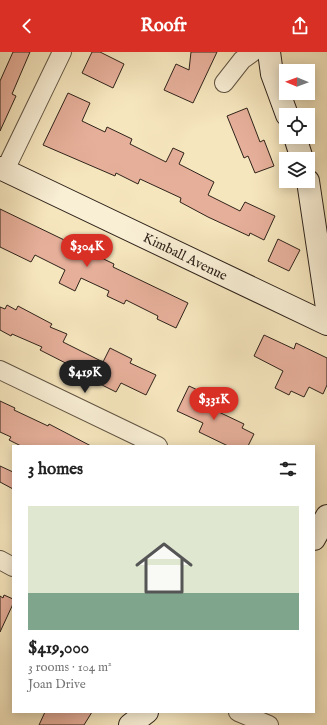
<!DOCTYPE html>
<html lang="en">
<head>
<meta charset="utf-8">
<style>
  body { margin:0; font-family:"IM FELL English",serif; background:#f2f2f2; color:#222; height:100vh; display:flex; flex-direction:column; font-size:15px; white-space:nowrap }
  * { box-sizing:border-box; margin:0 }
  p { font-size:13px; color:#767676 }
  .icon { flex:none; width:22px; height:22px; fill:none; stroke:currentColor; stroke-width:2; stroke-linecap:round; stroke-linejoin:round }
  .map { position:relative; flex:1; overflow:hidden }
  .details { position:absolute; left:12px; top:393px; width:303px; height:268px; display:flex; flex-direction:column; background:#fff; border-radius:0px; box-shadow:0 2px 10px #0003 }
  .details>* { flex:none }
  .needle { width:26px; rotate:271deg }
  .buttons { position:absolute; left:279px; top:12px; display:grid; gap:8px }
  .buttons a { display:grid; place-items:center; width:36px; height:36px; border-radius:0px; background:#fff; box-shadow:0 2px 10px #0003; font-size:20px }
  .price { position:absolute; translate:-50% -34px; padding:0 9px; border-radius:14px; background:#d93025; color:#fff; font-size:13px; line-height:26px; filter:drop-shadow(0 1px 2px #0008) }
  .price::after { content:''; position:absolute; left:50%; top:24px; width:12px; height:9px; margin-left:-6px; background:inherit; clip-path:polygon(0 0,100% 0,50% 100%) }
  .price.active { background:#222; color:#fff }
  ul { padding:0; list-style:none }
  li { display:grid; align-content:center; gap:8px; height:212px; padding:0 16px }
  li span { display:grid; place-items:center; height:124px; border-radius:0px; color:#555 }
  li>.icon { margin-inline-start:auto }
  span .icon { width:72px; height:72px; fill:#fffc; stroke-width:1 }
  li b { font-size:17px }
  h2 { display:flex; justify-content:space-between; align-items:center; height:48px; padding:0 16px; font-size:17px }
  header { display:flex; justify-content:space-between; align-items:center; height:52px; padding:0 16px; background:#d93025; color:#fff; font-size:18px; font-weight:800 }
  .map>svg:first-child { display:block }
  .building { fill:#e6af9a; stroke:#2e231a }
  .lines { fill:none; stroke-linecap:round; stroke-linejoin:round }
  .street-casing { stroke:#605443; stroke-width:20 }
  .secondary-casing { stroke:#2e231a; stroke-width:24 }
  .street { stroke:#f9efd5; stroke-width:18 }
  .secondary { stroke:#f9efd5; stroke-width:22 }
  .labels { text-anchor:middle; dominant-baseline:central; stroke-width:3.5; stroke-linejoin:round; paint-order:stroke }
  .street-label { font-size:14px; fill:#2e231a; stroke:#f9efd5 }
</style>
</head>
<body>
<header><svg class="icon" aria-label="back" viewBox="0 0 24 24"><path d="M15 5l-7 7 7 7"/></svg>Roofr<svg class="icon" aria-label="share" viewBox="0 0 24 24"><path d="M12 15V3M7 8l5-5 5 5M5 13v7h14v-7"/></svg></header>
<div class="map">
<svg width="327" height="673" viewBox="0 0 327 673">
  <rect width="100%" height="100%" fill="#f6e6be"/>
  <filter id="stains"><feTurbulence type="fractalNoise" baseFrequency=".005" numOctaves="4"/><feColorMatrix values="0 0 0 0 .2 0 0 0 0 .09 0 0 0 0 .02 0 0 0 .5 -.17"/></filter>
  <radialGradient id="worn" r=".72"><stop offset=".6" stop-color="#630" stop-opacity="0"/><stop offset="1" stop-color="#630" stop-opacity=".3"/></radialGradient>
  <g class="building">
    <polygon points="13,0 30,0 12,42 16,44 0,79 0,29"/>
    <polygon points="92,0 100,0 124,12 113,36 82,21"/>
    <polygon points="191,0 217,0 193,51 164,38 176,12 189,18"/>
    <polygon points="68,41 90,51 82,69 105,80 107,75 132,87 130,92 166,110 173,96 184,101 179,112 214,130 208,143 240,159 245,150 275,164 264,188 250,181 249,184 208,165 180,150 181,146 140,127 138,132 116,121 115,124 43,93"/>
    <polygon points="247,56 260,90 264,88 274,114 255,121 248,104 244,106 227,64"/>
    <polygon points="0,157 114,212 113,215 188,251 176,276 157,267 158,264 126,248 124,252 107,244 109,239 81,226 75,239 59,231 65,218 35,203 31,210 0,195"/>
    <polygon points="278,187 300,198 289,219 268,209"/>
    <polygon points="7,253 16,258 18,254 52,272 50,275 67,282 63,290 103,310 110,296 132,307 130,311 156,323 146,343 121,331 116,340 94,329 95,326 40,298 42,295 12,282 11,284 0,278 0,255 5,257"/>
    <polygon points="264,283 294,297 296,291 327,306 327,333 323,342 309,335 304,345 291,339 289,343 275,336 283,319 254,304"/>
    <polygon points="189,334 204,341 200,349 204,351 204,353 244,372 242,376 254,382 248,394 228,394 199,380 203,371 177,359"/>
    <polygon points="0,349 15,356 14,358 48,374 49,372 91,394 21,394 9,388 11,385 0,380"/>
    <polygon points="0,414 13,420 13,437 0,430"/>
    <polygon points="4,543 13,547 13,552 0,580 0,544 3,546"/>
    <polygon points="45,660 92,660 84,673 39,673"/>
  </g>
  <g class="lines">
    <g class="street-casing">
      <g id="street">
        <polyline points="224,31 242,8 253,0"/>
        <polyline points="5,118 62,0"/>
        <polyline points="0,318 158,394"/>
        <polyline points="0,508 13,515"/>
        <polyline points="238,660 269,673"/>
      </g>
    </g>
    <g class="secondary-casing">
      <g id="secondary">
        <polyline points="269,0 272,22 287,63"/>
        <polyline points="295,85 302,107"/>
        <polyline points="0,116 327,272"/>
        <polyline points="308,129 327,256"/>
        <polyline points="314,487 327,464"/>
        <polyline points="130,673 147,660"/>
      </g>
    </g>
    <use href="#street" class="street"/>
    <use href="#secondary" class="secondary"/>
  </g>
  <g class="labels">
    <g class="street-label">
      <text transform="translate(185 205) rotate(26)">Kimball Avenue</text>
    </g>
  </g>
  <rect width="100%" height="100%" filter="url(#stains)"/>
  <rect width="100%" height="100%" fill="url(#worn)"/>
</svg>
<div class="buttons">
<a><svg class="needle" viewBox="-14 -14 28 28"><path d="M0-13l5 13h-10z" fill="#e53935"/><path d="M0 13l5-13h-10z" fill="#767676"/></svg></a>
<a><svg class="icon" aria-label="locate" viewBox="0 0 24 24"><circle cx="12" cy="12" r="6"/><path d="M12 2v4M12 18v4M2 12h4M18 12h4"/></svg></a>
<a><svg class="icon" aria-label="layers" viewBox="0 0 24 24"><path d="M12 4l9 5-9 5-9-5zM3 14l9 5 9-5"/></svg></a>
</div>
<b class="price" style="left:87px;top:216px">$304K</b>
<b class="price active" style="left:85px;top:342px">$419K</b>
<b class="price" style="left:214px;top:369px">$331K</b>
<section class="details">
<h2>3 homes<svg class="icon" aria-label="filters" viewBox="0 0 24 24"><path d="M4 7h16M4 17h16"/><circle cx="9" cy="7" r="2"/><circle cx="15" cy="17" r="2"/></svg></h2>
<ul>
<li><span style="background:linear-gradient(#dfe7d0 70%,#7fa58c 0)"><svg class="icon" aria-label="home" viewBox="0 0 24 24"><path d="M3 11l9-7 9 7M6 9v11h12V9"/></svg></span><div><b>$419,000</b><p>3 rooms · 104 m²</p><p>Joan Drive</p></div></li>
</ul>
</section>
</div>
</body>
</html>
